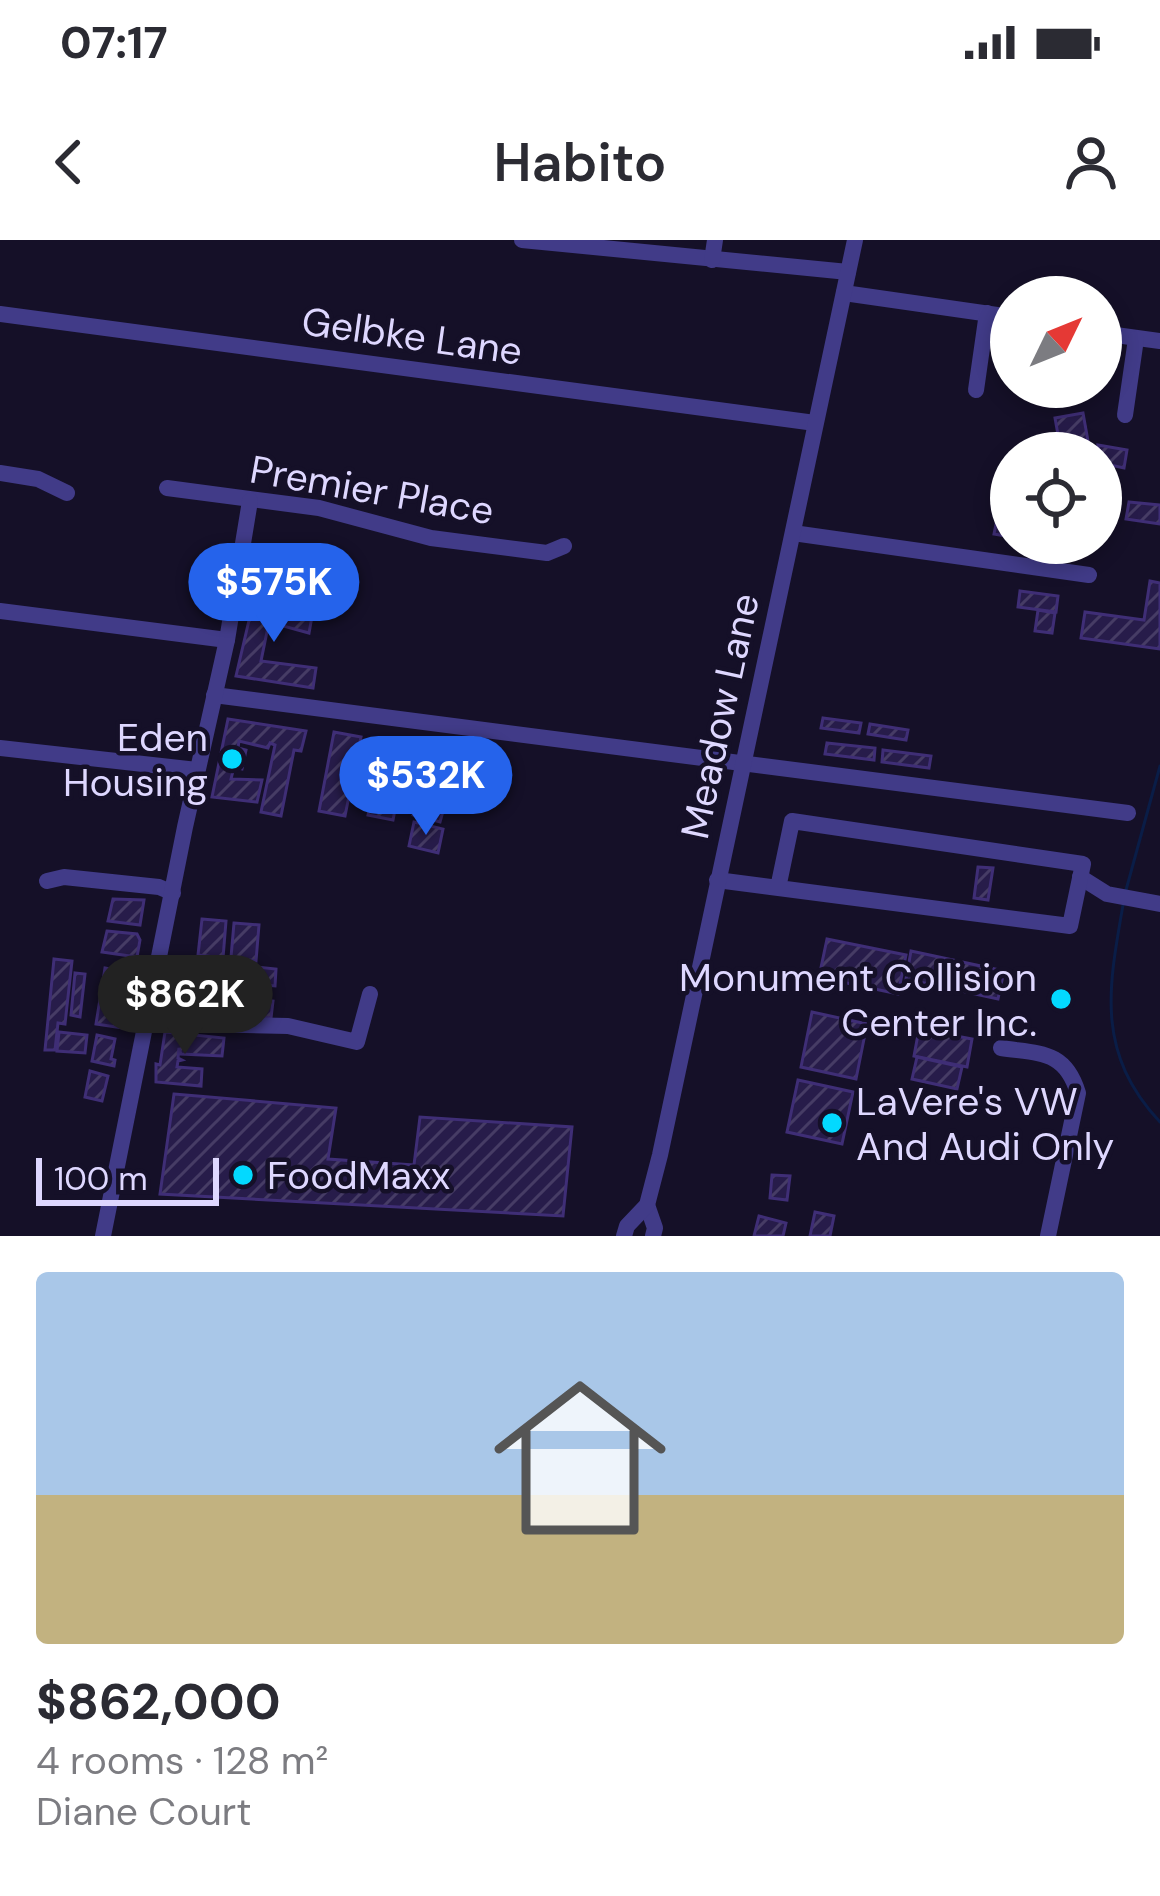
<!DOCTYPE html>
<html lang="en">
<head>
<meta charset="utf-8">
<style>
  body { margin:0; font-family:"DM Sans",sans-serif; background:#f2f2f3; color:#2b2b33; height:100vh; display:flex; flex-direction:column; font-size:45px; white-space:nowrap }
  * { box-sizing:border-box; margin:0 }
  p { font-size:39px; color:#7c7c81 }
  .icon { flex:none; width:66px; height:66px; fill:none; stroke:currentColor; stroke-width:2; stroke-linecap:round; stroke-linejoin:round }
  .map { position:relative; height:996px; overflow:hidden }
  .details { display:flex; flex-direction:column; background:#fff; flex:1 }
  .details>* { flex:none }
  .needle { width:78px; rotate:47deg }
  .fabs { position:absolute; left:990px; top:36px; display:grid; gap:24px }
  .fabs a { display:grid; place-items:center; width:132px; height:132px; border-radius:50%; background:#fff; box-shadow:0 6px 18px #0003; font-size:60px }
  .scale { position:absolute; left:36px; bottom:30px; width:183px; box-sizing:border-box; padding-left:12px; border:6px solid #ded7ff; border-top:0; font-size:33px; line-height:42px; white-space:nowrap; color:#ded7ff; -webkit-text-stroke:9px #151028; paint-order:stroke }
  .price { position:absolute; translate:-50% -102px; padding:0 27px; border-radius:42px; background:#2563eb; color:#fff; font-size:39px; line-height:78px; filter:drop-shadow(0 3px 6px #0008) }
  .price::after { content:''; position:absolute; left:50%; top:72px; width:36px; height:27px; margin-left:-18px; background:inherit; clip-path:polygon(0 0,100% 0,50% 100%) }
  .price.selected { background:#222; color:#fff }
  ul { padding:0; list-style:none }
  li { display:grid; align-content:center; gap:24px; height:636px; padding:0 36px }
  li span { display:grid; place-items:center; height:372px; border-radius:12px; color:#555 }
  li>.icon { margin-inline-start:auto }
  span .icon { width:216px; height:216px; fill:#fffc; stroke-width:1 }
  li b { font-size:51px }
  .status { display:flex; justify-content:space-between; align-items:center; height:84px; padding:0 60px; background:#fff; direction:ltr }
  .status svg { height:33px; fill:currentColor }
  header { display:flex; justify-content:space-between; align-items:center; height:156px; padding:0 36px; background:#fff; font-size:54px; font-weight:600 }
  .map>svg:first-child { display:block }
  .lines { fill:none; stroke-linecap:round; stroke-linejoin:round }
  .stream { stroke:#0a1d47; stroke-width:3 }
  .building { fill:url(#building-hatch); stroke:#3f2e76; stroke-width:3 }
  .minor { stroke:#413b88; stroke-width:16 }
  .poi-dot { fill:#03d9ff; stroke:#151028; stroke-width:4.5 }
  .labels { text-anchor:middle; dominant-baseline:central; stroke-width:9; stroke-linejoin:round; paint-order:stroke }
  .street-label { font-size:39px; fill:#ded7ff; stroke:#151028 }
  .poi-label { font-size:39px; fill:#ded7ff; stroke:#151028; text-anchor:end }
</style>
</head>
<body>
<div class="status"><b>07:17</b><svg viewBox="0 0 49 12"><path d="M0 12V9h3v3zM5 12V6h3v6zM10 12V3h3v9zM15 12V0h3v12zM26 1h20v11H26zM47 4h2v5h-2z"/></svg></div>
<header><svg class="icon" aria-label="back" viewBox="0 0 24 24"><path d="M15 5l-7 7 7 7"/></svg>Habito<svg class="icon" aria-label="person" viewBox="0 0 24 24"><circle cx="12" cy="8" r="4"/><path d="M4 21q1-7 8-7t8 7"/></svg></header>
<div class="map">
<svg width="1160" height="996" viewBox="0 0 1160 996">
  <defs>
    <pattern id="building-hatch" width="6" height="6" patternUnits="userSpaceOnUse" patternTransform="scale(3)"><rect width="6" height="6" fill="#271c4a"/><path d="M-1 1l2-2M0 6l6-6M5 7l2-2" fill="none" stroke="#463c65"/></pattern>
  </defs>
  <rect width="100%" height="100%" fill="#151028"/>
  <g class="lines">
    <g class="stream">
      <polyline points="1126,650 1160,526"/>
      <path d="M1123,665C1108,750 1096,813 1160,882"/>
    </g>
  </g>
  <g class="building">
    <polygon points="1083,173 1088,201 1060,206 1055,178"/>
    <polygon points="1098,205 1127,210 1124,228 1101,223"/>
    <polygon points="1004,245 1011,247 1011,297 994,294"/>
    <polygon points="1129,262 1160,265 1160,284 1126,279"/>
    <polygon points="1150,341 1160,343 1160,409 1081,398 1085,372 1144,380"/>
    <polygon points="1020,351 1058,356 1056,372 1018,367"/>
    <polygon points="254,359 313,371 309,393 269,382 261,421 316,428 313,448 236,436"/>
    <polygon points="1038,370 1055,373 1052,393 1035,391"/>
    <polygon points="823,478 861,483 859,493 821,488"/>
    <polygon points="228,479 306,491 301,511 294,510 281,576 261,572 275,505 270,503 268,508 239,501 238,508 246,510 242,529 234,527 231,539 262,540 257,562 212,557"/>
    <polygon points="870,484 908,490 906,500 868,494"/>
    <polygon points="334,492 361,497 345,576 319,571"/>
    <polygon points="383,498 408,503 393,580 368,575"/>
    <polygon points="827,503 875,508 874,520 825,514"/>
    <polygon points="883,510 931,516 929,528 882,522"/>
    <polygon points="419,550 447,557 440,582 413,575"/>
    <polygon points="414,582 443,589 438,613 409,606"/>
    <polygon points="978,627 993,628 988,660 974,658"/>
    <polygon points="113,659 144,660 140,685 108,681"/>
    <polygon points="202,679 226,681 223,718 198,715"/>
    <polygon points="234,683 259,685 256,721 231,717"/>
    <polygon points="107,691 137,694 140,700 137,717 102,712"/>
    <polygon points="827,699 906,715 898,754 819,737"/>
    <polygon points="911,711 1004,731 998,759 906,739"/>
    <polygon points="54,719 72,721 65,784 58,783 55,810 45,810"/>
    <polygon points="178,719 276,729 275,746 176,738"/>
    <polygon points="105,728 132,733 129,745 123,744 123,748 129,749 125,773 119,772 118,775 124,776 123,788 96,784"/>
    <polygon points="75,733 85,734 80,777 71,775"/>
    <polygon points="175,750 273,761 271,778 173,769"/>
    <polygon points="812,772 867,784 856,839 801,827"/>
    <polygon points="919,789 972,799 967,827 914,816"/>
    <polygon points="59,792 87,795 85,813 57,811"/>
    <polygon points="165,792 224,798 222,816 181,814 179,808 178,818 182,820 178,821 177,827 202,829 201,846 156,842 156,824 160,825"/>
    <polygon points="97,795 115,799 111,819 115,820 114,826 92,821"/>
    <polygon points="917,817 962,827 957,849 912,839"/>
    <polygon points="90,831 108,836 102,861 85,857"/>
    <polygon points="798,840 853,852 842,904 787,892"/>
    <polygon points="174,854 336,868 328,919 414,925 420,877 572,887 563,976 160,954"/>
    <polygon points="772,935 790,936 787,960 770,958"/>
    <polygon points="815,972 834,976 830,996 810,996"/>
    <polygon points="759,976 786,983 783,996 754,996"/>
  </g>
  <g class="lines">
    <g class="minor">
      <polyline points="522,0 848,32"/>
      <polyline points="712,20 715,0"/>
      <polyline points="844,53 1011,77"/>
      <polyline points="0,74 815,183"/>
      <polyline points="1101,93 1160,101"/>
      <polyline points="976,150 987,73"/>
      <polyline points="1125,175 1136,99"/>
      <polyline points="0,233 38,239 67,253"/>
      <polyline points="167,248 319,268 431,298 547,313 564,306"/>
      <polyline points="793,293 1089,335"/>
      <polyline points="0,371 227,400"/>
      <polyline points="214,455 1128,573"/>
      <polyline points="0,508 197,530"/>
      <polyline points="1080,637 1107,654 1160,664"/>
      <polyline points="717,640 1070,686 1083,624 792,581 778,648"/>
      <polyline points="47,641 64,637 159,647 173,653"/>
      <polyline points="147,783 288,786 357,802 370,754"/>
      <path d="M1001,808C1040,814 1065,810 1078,853L1048,996"/>
      <polyline points="647,965 655,988 653,996"/>
      <polyline points="103,996 185,587 227,400 250,261"/>
      <polyline points="624,996 627,986 647,965 660,915 855,0"/>
    </g>
  </g>
  <g class="poi-dot">
    <circle cx="232" cy="519" r="12"/>
    <circle cx="1061" cy="759" r="12"/>
    <circle cx="832" cy="883" r="12"/>
    <circle cx="243" cy="935" r="12"/>
  </g>
  <g class="labels">
    <g class="street-label">
      <text transform="translate(412 96) rotate(8)">Gelbke Lane</text>
      <text transform="translate(372 250) rotate(10)">Premier Place</text>
      <text transform="translate(720 476) rotate(-78)">Meadow Lane</text>
    </g>
    <g class="poi-label">
      <text x="208" y="497">Eden<tspan x="208" dy="45">Housing</tspan></text>
      <text x="1037" y="737">Monument Collision<tspan x="1037" dy="45">Center Inc.</tspan></text>
      <text x="856" y="861" text-anchor="start">LaVere's VW<tspan x="856" dy="45">And Audi Only</tspan></text>
      <text x="267" y="935" text-anchor="start">FoodMaxx</text>
    </g>
  </g>
</svg>
<div class="fabs">
<a><svg class="needle" viewBox="-14 -14 28 28"><path d="M0-13l5 13h-10z" fill="#e53935"/><path d="M0 13l5-13h-10z" fill="#7c7c81"/></svg></a>
<a><svg class="icon" aria-label="locate" viewBox="0 0 24 24"><circle cx="12" cy="12" r="6"/><path d="M12 2v4M12 18v4M2 12h4M18 12h4"/></svg></a>
</div>
<div class="scale">100 m</div>
<b class="price" style="left:274px;top:405px">$575K</b>
<b class="price" style="left:426px;top:598px">$532K</b>
<b class="price selected" style="left:185px;top:817px">$862K</b>
</div>
<section class="details">
<ul>
<li><span style="background:linear-gradient(#a9c7e8 60%,#c2b280 0)"><svg class="icon" aria-label="home" viewBox="0 0 24 24"><path d="M3 11l9-7 9 7M6 9v11h12V9"/></svg></span><div><b>$862,000</b><p>4 rooms · 128 m²</p><p>Diane Court</p></div></li>
</ul>
</section>
</body>
</html>
